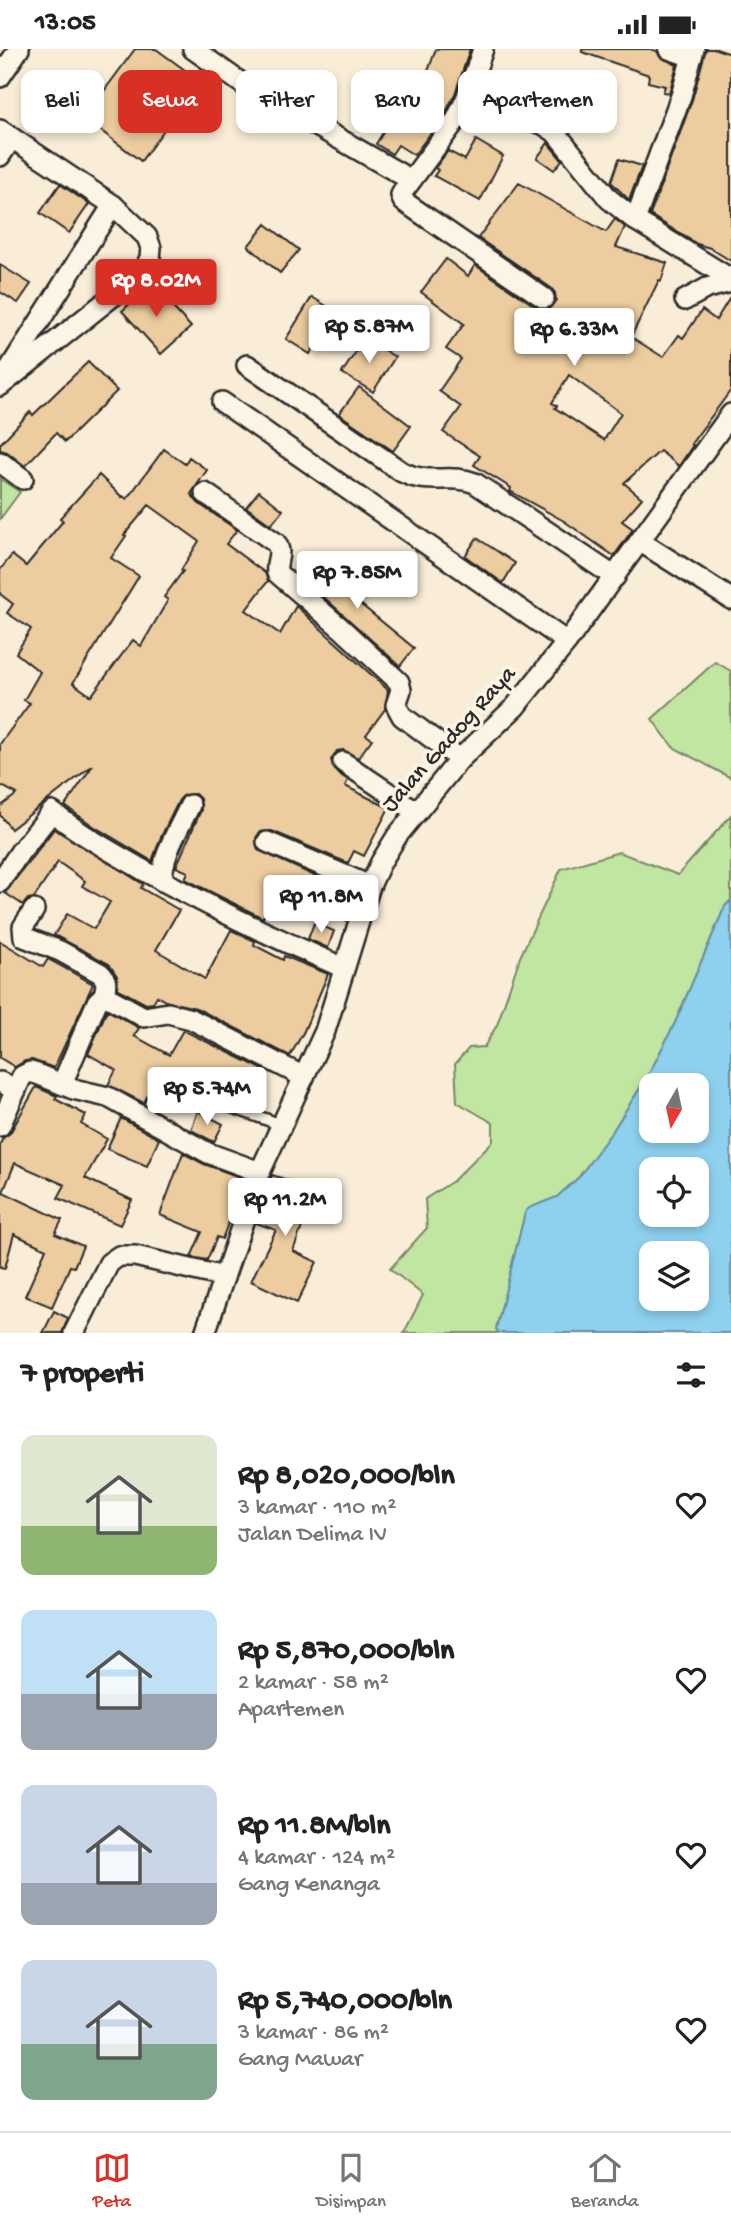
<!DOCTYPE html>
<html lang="id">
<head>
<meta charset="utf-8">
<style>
  body { margin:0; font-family:"Gochi Hand",sans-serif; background:#f2f2f2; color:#222; height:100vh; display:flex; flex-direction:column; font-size:26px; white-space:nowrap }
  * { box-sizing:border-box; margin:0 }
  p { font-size:23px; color:#767676 }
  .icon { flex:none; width:38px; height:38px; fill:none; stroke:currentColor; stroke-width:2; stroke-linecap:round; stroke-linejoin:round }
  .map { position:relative; height:1284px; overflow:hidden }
  .panel { display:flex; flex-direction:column; background:#fff; flex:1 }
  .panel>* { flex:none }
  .hud { position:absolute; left:21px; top:21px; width:690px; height:63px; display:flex; gap:14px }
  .needle { width:46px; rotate:189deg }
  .fabs { position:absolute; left:639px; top:1024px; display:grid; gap:14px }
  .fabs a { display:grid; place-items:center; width:70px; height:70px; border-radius:14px; background:#fff; box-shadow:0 4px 10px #0003; font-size:35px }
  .price { position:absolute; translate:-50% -60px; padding:0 16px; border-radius:7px; background:#fff; color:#222; font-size:23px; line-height:46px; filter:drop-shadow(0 2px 4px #0008) }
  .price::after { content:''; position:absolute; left:50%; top:42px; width:21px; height:16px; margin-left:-10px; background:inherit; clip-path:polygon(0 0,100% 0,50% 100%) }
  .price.selected { background:#d93025; color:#fff }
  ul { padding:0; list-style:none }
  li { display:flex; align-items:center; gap:21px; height:175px; padding:0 21px }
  li span { display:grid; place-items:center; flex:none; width:196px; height:140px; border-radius:14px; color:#555 }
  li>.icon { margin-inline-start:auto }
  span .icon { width:84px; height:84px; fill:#fffc; stroke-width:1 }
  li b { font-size:30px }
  h2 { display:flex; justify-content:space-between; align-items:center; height:84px; padding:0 21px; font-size:30px }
  .pill { padding:0 24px; border-radius:14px; background:#fff; box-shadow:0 4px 10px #0003; font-size:24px; line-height:63px }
  .pill.selected { background:#d93025; color:#fff }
  .status { display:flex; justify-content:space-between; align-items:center; height:49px; padding:0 35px; background:#fff; direction:ltr }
  .status svg { height:19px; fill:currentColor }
  .menu { display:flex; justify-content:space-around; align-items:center; height:98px; border-top:2px solid #e0e0e0; background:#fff; font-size:19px; color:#767676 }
  .menu a { display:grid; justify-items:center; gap:4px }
  .menu .selected { color:#d93025 }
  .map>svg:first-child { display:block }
  .green { fill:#c1e6a1; stroke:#768866; stroke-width:2 }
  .water { fill:#8dd1ee; stroke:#668fa0; stroke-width:2; fill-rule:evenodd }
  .building { fill:#edcd9f; stroke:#2b2b2b; stroke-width:2; fill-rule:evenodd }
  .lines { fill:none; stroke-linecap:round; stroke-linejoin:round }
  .service-casing { stroke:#2b2b2b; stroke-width:15 }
  .minor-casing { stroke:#2b2b2b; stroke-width:24 }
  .service { stroke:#fcf5e5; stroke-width:10 }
  .minor { stroke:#fcf5e5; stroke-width:19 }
  .labels { text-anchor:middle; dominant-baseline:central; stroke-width:7; stroke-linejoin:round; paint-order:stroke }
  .street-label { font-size:24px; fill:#2b2b2b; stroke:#fcf5e5 }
</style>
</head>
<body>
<div class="status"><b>13:05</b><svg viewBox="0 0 49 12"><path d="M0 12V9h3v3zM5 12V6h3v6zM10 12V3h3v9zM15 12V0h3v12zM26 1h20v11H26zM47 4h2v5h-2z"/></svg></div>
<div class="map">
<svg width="731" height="1284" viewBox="0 0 731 1284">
  <rect width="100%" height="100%" fill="#f9edd7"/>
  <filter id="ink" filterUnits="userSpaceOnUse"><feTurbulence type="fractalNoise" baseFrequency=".0143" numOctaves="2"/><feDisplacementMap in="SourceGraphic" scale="14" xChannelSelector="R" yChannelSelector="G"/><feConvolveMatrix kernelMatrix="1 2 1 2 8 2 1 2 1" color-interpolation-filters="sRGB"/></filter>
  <g filter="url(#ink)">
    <g class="green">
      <polygon points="0,430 20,443 0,470"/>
      <polygon points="715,613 731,622 731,729 673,698 652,670"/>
      <polygon points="731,766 731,851 725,857 675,974 649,1025 614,1080 579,1128 557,1148 530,1159 525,1164 496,1280 499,1284 404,1284 423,1246 390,1220 427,1179 425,1150 453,1132 493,1092 493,1074 457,1053 455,1015 469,999 484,998 497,976 520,908 561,820 619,803 678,826"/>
    </g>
    <path class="water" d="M731,852V1284H499L496,1280L525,1164L529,1159L557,1148L579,1128L614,1080L649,1025L675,974L725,857ZM651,1036H696V1082H651ZM651,1120H696V1166H651ZM651,1204H696V1250H651Z"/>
    <g class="building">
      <polygon points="135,0 156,0 200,32 141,112 84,69"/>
      <polygon points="436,0 470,0 455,45 445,65 414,106 398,96 392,105 376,95 403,51 415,58"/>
      <polygon points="582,0 650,0 657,2 660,8 677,16 669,44 663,43 665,37 648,33 649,26 582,3"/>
      <polygon points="706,0 716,0 731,5 731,212 710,199 697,195 650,166 692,51"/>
      <polygon points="476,91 503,107 480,152 434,127 438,121 435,119 448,102 465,111"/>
      <polygon points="548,94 562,111 554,121 537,109"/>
      <polygon points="619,110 642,117 629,151 611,133"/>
      <path d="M519,134L606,183L615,170L625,178L616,198L667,214L661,232L659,231L631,288L663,308L679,286L683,289L702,261L716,271L731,247V341L691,395L693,396L679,417L660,402L624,434L642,449L622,472L633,480L614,507L564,472L510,442L511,439L474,416L480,407L443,383L461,358L439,342L461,310L446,300L464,275L421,243L446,210L468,227L475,216L538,259L549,260L556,251L555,244L551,239L478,189ZM569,326L621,364L604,391L555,359L557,357L552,354Z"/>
      <polygon points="60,135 89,155 69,184 40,164"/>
      <polygon points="266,175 299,201 280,224 248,197"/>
      <polygon points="0,216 31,235 18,254 0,243"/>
      <polygon points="151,235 191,278 161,305 122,262"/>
      <polygon points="312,248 336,263 310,305 286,290"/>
      <polygon points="365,289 395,308 373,343 342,324"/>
      <polygon points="88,313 117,342 65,393 56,384 25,417 7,403 0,401 0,395 30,363 33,366"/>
      <polygon points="359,338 411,377 393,402 339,365"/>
      <path d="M164,400L185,415L189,408L207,421L191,445L198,454L237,481L226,495L265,524L268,532L246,561L280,585L296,557L388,641L385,660L366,686L372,690L358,709L343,701L337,702L331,711L336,723L348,731L345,737L389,759L364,807L354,802L348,814L272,782L260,783L256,789L258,801L315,827L305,855L284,847L282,850L271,846L263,869L185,830L188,823L176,818L201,761L200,750L195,745L184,746L179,751L161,788L152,812L95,778L65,757L93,716L11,780L0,766V758L17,745L0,736V695L30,654L24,651L40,623L16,604L31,580L7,564L13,555L0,545V521L12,506L26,517L63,472L60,469L99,426L122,448L123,447L127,450ZM149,456L199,492L181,521L183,522L164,548L168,551L141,597L133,591L91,647L73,634L139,527L111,509L126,487L124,486Z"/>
      <polygon points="259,442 283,461 271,476 246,458"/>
      <polygon points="477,489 515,514 503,534 465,507"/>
      <polygon points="328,506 348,521 337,536 414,599 400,617 307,533"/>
      <polygon points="54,780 143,835 141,839 179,861 156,901 205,930 231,881 255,892 254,896 283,911 284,907 328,925 304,982 290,1007 196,959 165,952 157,947 153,954 146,955 118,940 117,927 109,915 54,886 67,865 94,880 110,853 82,837 85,832 58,813 34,849 28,850 23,856 5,844"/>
      <polygon points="314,874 334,882 328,899 308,890"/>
      <polygon points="0,892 43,918 48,910 93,935 54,1019 32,1011 25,1012 15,1018 0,1009"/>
      <polygon points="107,961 139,979 134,987 169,1006 183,981 264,1021 249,1047 223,1032 212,1054 181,1041 178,1048 153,1035 144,1054 108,1036 116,1021 88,1005"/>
      <polygon points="36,1038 57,1047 55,1050 86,1066 81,1075 107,1090 85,1129 132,1151 120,1176 58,1149 65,1136 15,1114 3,1143 62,1171 55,1185 83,1197 74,1218 70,1217 52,1258 25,1247 46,1200 14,1185 5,1219 0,1218 0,1095 3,1089 10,1084"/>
      <polygon points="198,1062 223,1075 214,1093 191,1081"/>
      <polygon points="121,1069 159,1090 147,1117 107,1100"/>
      <polygon points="183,1104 204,1115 245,1130 222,1190 217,1188 207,1211 191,1208 202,1183 160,1166"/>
      <polygon points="272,1126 319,1141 313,1160 309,1159 293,1202 317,1213 297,1254 251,1232 276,1181 256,1174"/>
      <polygon points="54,1262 68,1269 62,1284 43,1284"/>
    </g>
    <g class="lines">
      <g class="service-casing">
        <polyline id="service" points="223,1055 282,1076"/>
      </g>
      <g class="minor-casing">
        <g id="minor">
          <polyline points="193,0 240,33 411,131"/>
          <polyline points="483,0 466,50 456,71 404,141 401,146 403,152 544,249"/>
          <polyline points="669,0 692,8"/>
          <polyline points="0,28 19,0"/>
          <polyline points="466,50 543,75 555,83 609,150 635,171 731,230"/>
          <polyline points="0,81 113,156 147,188 151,199 150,209 143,223 0,337"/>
          <polyline points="0,107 12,89"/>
          <polyline points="635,171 681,47 694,0"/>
          <polyline points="685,251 707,239 731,233"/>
          <path d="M247,316L402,423C430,437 449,424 475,434L615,528"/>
          <polyline points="5,327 113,156"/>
          <polyline points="222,353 567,593"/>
          <polyline points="0,413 23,430"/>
          <path d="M205,444L276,494C283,505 275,512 277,524L342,580L399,633L401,641L396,656L402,667L460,710"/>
          <polyline points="641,493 731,550"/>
          <polyline points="343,713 417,763"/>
          <polyline points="267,793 370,837"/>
          <path d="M162,832C162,805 179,780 190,756"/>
          <path d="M0,833L20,803L52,763C84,788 117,806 152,826C214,860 279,891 344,919"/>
          <path d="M34,861L23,878L24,888L60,902L100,924C108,931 106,937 104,946L97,953L62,1035"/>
          <polyline points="104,946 144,968 168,964 191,970 304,1028"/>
          <polyline points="0,1033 16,1041"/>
          <polyline points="0,1077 22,1027 30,1023 37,1025 73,1040 108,1048 208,1104 260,1123"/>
          <polyline points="74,1284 109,1214 119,1207 135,1207 224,1228"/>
          <polyline points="205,1284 260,1123 325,982 370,837 381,813 397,787 460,710 515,658 567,593 731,365"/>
        </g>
      </g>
      <use href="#service" class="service"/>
      <use href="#minor" class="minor"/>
    </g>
  </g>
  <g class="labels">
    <g class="street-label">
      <text transform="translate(450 691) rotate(-48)">Jalan Gadog Raya</text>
    </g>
  </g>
</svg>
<div class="fabs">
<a><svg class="needle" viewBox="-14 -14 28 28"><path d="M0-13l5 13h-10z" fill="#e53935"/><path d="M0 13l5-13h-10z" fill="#767676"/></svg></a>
<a><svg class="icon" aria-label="locate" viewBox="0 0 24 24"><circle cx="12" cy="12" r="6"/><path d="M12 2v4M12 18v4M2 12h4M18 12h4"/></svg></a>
<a><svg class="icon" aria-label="layers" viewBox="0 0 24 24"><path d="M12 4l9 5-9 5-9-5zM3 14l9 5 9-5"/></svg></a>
</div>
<b class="price selected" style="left:156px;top:270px">Rp 8.02M</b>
<b class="price" style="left:369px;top:316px">Rp 5.87M</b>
<b class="price" style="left:574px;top:319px">Rp 6.33M</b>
<b class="price" style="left:357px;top:562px">Rp 7.85M</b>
<b class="price" style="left:321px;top:886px">Rp 11.8M</b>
<b class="price" style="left:207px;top:1078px">Rp 5.74M</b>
<b class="price" style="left:285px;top:1189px">Rp 11.2M</b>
<div class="hud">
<a class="pill">Beli</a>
<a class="pill selected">Sewa</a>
<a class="pill">Filter</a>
<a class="pill">Baru</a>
<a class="pill">Apartemen</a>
</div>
</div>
<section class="panel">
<h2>7 properti<svg class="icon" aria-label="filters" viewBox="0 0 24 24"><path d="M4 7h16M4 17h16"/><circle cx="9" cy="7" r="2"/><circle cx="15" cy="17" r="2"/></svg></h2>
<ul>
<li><span style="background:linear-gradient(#dfe7d0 65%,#8fb573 0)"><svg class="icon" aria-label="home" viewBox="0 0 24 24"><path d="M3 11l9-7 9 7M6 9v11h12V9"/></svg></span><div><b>Rp 8,020,000/bln</b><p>3 kamar · 110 m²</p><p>Jalan Delima IV</p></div><svg class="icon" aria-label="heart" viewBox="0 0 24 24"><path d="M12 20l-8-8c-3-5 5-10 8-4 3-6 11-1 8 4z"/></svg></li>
<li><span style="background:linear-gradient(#bfe0f5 60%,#9aa5b1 0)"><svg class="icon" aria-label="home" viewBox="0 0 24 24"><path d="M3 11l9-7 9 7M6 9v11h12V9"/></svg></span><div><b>Rp 5,870,000/bln</b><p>2 kamar · 58 m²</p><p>Apartemen</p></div><svg class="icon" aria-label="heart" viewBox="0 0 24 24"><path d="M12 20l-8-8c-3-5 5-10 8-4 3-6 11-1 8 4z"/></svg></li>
<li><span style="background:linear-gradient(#c9d6e8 70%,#9aa5b1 0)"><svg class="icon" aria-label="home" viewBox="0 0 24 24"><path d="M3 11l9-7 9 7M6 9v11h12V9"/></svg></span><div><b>Rp 11.8M/bln</b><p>4 kamar · 124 m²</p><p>Gang Kenanga</p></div><svg class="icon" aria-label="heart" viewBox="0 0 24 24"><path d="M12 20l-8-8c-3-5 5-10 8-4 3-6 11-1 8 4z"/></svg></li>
<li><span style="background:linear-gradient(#c9d6e8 60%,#7fa58c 0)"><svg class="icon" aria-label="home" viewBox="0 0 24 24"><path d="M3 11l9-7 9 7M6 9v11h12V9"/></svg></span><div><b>Rp 5,740,000/bln</b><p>3 kamar · 86 m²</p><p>Gang Mawar</p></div><svg class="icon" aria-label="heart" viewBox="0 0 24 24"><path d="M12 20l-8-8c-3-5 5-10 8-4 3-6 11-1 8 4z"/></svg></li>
</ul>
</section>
<nav class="menu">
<a class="selected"><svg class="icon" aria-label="map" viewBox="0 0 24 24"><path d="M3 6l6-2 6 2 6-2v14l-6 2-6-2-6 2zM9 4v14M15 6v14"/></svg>Peta</a>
<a><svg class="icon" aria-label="saved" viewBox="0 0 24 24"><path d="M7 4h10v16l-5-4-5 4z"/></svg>Disimpan</a>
<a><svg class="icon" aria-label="home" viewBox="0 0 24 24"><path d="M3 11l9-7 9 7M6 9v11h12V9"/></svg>Beranda</a>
</nav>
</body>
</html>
